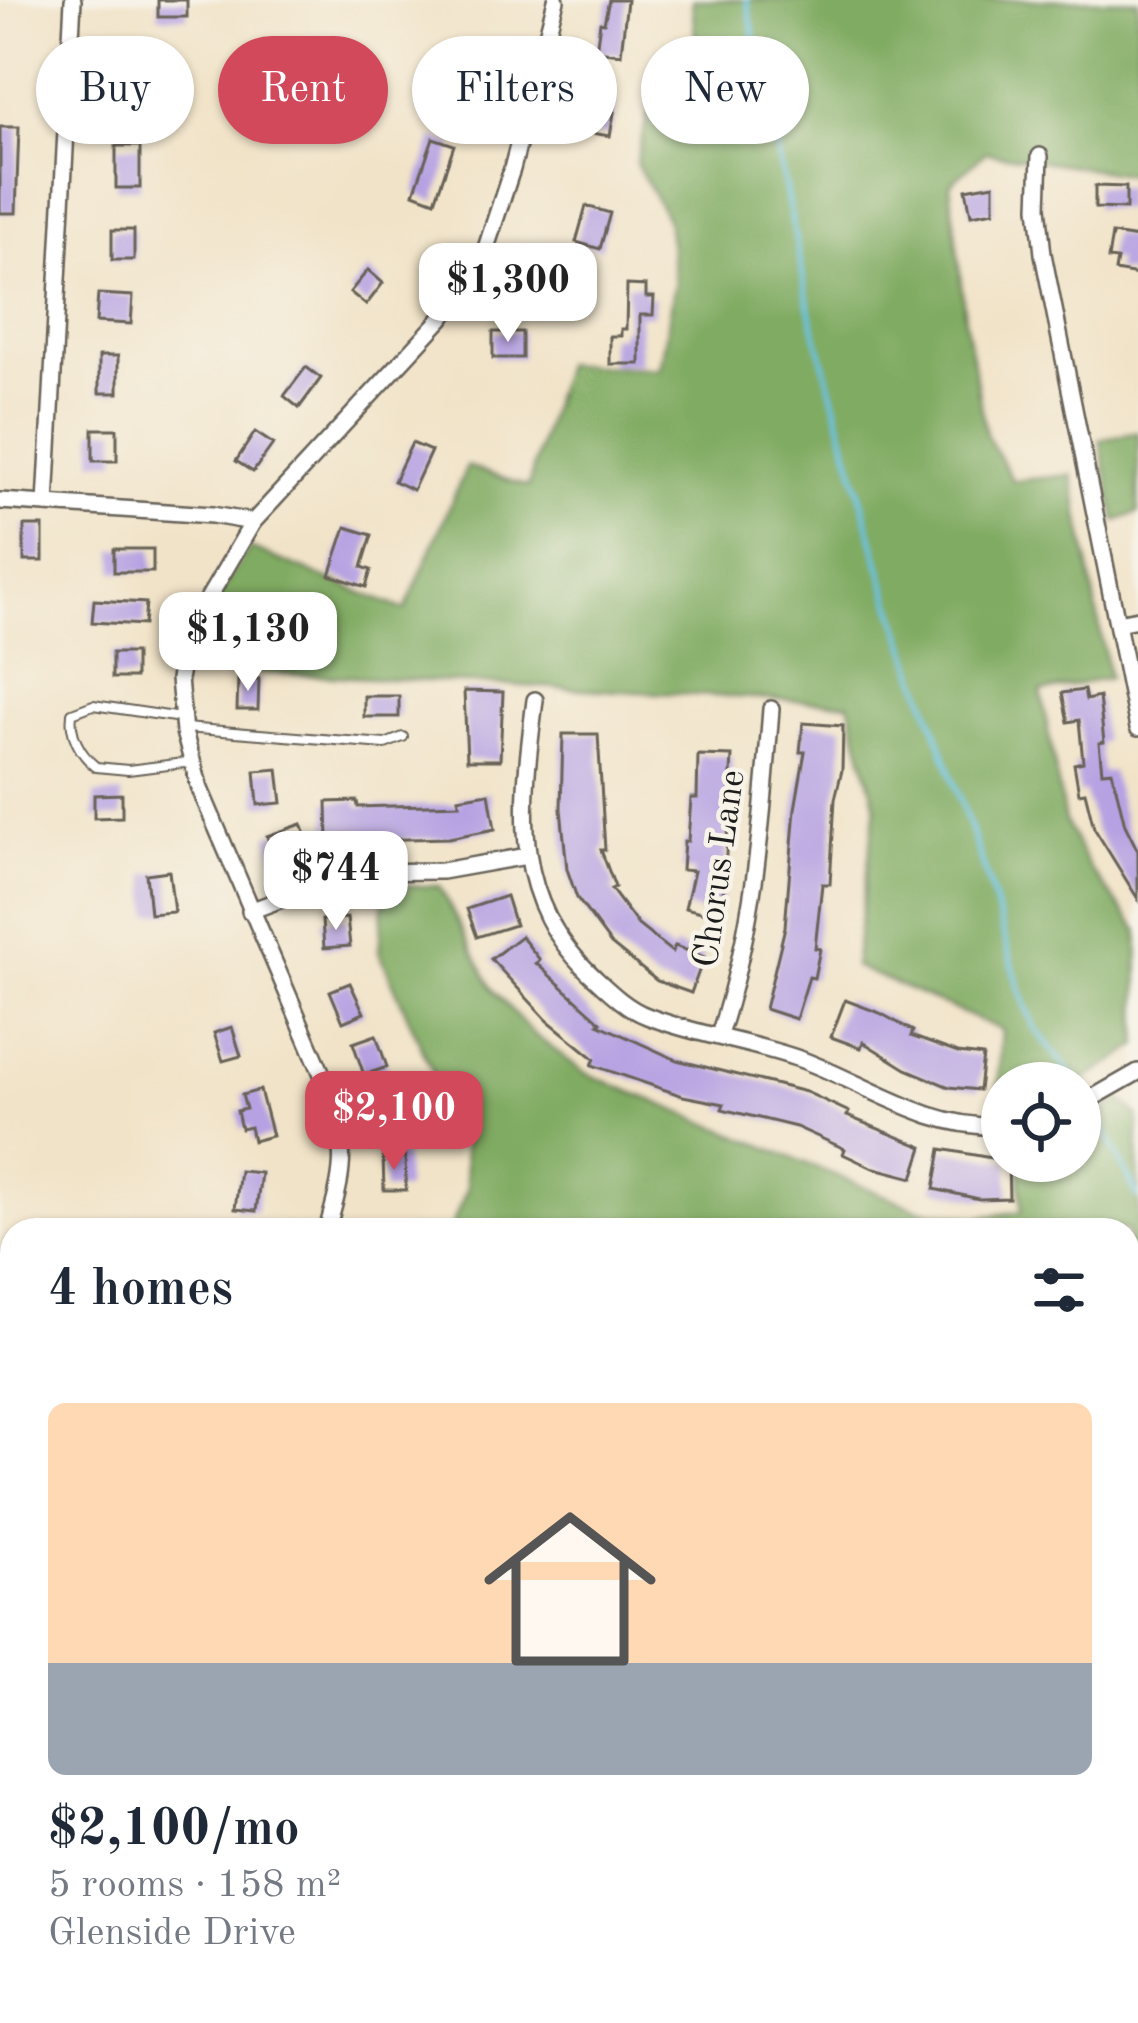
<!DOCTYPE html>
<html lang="en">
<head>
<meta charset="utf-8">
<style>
  body { margin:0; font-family:"Old Standard TT",serif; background:#f2f2f3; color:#1f2937; height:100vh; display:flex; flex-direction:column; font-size:45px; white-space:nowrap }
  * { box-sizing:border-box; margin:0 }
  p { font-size:39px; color:#747a83 }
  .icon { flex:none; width:66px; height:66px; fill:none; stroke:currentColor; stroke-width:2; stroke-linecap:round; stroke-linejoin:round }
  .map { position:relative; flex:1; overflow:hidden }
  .side { position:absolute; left:0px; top:1218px; width:1140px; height:807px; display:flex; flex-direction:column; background:#fff; border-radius:36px 36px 0 0; box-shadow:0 3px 9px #0004 }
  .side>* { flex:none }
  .banner { position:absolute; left:36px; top:36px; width:1068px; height:108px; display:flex; gap:24px }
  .fabs { position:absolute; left:981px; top:1062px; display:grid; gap:24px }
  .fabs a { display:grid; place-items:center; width:120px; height:120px; border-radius:50%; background:#fff; box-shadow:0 3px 9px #0004; font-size:60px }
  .price { position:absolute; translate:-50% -102px; padding:0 27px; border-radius:24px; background:#fff; color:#222; font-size:39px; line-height:78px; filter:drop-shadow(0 3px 6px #0008) }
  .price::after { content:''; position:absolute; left:50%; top:72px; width:36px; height:27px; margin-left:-18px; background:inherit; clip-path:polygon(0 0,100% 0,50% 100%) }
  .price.on { background:#d1495b; color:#fff }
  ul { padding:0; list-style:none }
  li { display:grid; align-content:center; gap:24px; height:636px; padding:0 48px }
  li+li { border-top:3px solid #e0e1e3 }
  li span { display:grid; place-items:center; height:372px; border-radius:18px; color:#555 }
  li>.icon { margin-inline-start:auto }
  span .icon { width:216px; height:216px; fill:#fffc; stroke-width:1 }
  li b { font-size:51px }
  h2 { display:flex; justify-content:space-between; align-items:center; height:144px; padding:0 48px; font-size:51px }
  .pill { padding:0 42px; border-radius:54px; background:#fff; box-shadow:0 3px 9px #0004; font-size:42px; line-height:108px }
  .pill.on { background:#d1495b; color:#fff }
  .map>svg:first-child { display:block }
  .forest { fill:#80ab62; stroke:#4e643f; stroke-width:3 }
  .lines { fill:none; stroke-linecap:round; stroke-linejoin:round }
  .stream { stroke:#69c5e7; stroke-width:4.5 }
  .building { fill:#b6a1e2 }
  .service-casing { stroke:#676258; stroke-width:12 }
  .minor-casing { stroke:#676258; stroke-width:20 }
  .service { stroke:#fff; stroke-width:8 }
  .minor { stroke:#fff; stroke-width:15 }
  .rail-casing { stroke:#1c1c1c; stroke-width:9 }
  .rail { stroke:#f7f3e8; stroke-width:4.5; stroke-dasharray:14; stroke-linecap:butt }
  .labels { text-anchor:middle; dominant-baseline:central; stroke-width:9; stroke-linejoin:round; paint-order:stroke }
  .street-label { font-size:36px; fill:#1c1c1c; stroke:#f7f3e8 }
</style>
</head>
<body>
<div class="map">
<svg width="1138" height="2023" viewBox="0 0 1138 2023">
  <rect width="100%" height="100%" fill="#f7f3e8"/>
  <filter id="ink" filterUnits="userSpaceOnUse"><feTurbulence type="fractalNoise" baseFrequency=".00833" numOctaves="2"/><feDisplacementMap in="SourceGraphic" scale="24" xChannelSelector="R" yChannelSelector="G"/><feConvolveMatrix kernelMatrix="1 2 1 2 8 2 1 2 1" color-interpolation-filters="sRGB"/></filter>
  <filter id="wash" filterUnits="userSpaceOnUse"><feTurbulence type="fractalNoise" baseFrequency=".004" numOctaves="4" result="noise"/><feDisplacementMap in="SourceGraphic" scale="48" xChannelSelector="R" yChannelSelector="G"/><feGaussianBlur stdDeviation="2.7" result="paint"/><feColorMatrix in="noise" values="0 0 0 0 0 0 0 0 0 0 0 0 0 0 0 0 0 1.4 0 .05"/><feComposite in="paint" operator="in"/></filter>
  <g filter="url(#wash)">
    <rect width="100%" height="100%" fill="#f1e3c8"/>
    <g class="forest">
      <path d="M692,0H1138V176L986,152L950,184L965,319L986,434L1013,481L1072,475L1109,678L1041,692L1065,822L1090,869L1138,930V1046L1080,1083H1002V1102L997,1103L1002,1030L854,966L876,806L849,703L196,669C203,621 222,587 250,548L405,610L467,466L528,487L563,364L660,369L675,283L667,219L636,163L654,89L698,75Z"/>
      <polygon points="1138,432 1138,513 1116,521 1100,440"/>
      <polygon points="385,886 439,886 493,990 532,1033 585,1073 918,1209 976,1218 1022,1211 1019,1161 1080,1161 1080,1123 1123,1100 1138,1116 1138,1266 1128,1276 1128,1230 450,1230 467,1189 463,1141 379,951"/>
      <polygon points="1138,1335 1138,2023 446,2023 456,2013 1128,2013 1128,1345"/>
      <polygon points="112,2013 376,2013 366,2023 112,2023"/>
    </g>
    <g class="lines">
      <g class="stream">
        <polyline points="747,0 811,316 886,587 984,868 1020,990 1034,1027 1075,1079"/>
        <polyline points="1101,1122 1138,1197"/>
        <polyline points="694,2013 720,2023"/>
      </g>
    </g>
    <g id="blocks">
      <g class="building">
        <rect x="158" y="0" width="29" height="17"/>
        <polygon points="609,0 627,0 621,54 596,51 600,22 604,23"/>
        <polygon points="583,96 616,101 610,136 578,131"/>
        <polygon points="0,127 19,127 16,213 0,213"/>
        <polygon points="433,138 454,145 435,201 414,193"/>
        <rect x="116" y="146" width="24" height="42"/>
        <polygon points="994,184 994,211 971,215 966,189"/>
        <polygon points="1095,186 1126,187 1126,209 1095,208"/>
        <polygon points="586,206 610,213 600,249 576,242"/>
        <rect x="112" y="230" width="22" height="30"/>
        <polygon points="1112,234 1138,238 1138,275 1115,271 1117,260 1108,259"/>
        <polygon points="531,257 558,265 551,290 524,282"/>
        <polygon points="368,270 383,283 366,305 350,292"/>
        <polygon points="627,285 646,286 646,297 654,297 653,315 640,315 640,364 610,364 610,336 621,336 621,329 626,329"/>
        <polygon points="98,294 133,296 131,324 96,322"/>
        <rect x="493" y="332" width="29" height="26"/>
        <rect x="99" y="356" width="19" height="37"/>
        <polygon points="306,367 321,378 299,408 284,396"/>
        <rect x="93" y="429" width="24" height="32"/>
        <polygon points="255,432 273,444 253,472 236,461"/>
        <polygon points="412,443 431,451 413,490 394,481"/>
        <rect x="24" y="526" width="19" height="35"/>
        <polygon points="346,527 372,535 362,567 371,570 366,587 330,575"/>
        <rect x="114" y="549" width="39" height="23"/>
        <polygon points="94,600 146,603 144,625 92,622"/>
        <rect x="112" y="653" width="23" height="25"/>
        <polygon points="238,678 259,679 258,710 237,710"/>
        <polygon points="1084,690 1086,700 1099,697 1104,742 1099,743 1102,772 1112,771 1125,825 1138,851 1138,899 1094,828 1085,792 1079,793 1074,764 1083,762 1079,720 1068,722 1062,693"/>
        <polygon points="464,691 503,692 500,760 467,760"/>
        <rect x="364" y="696" width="35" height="21"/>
        <polygon points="803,723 843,726 842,770 835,799 830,884 822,884 815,948 820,949 814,978 809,977 796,1019 765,1009 785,927 795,809 805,752 800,752"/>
        <polygon points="563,734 598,734 605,850 601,850 615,887 611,889 638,925 672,952 675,946 704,957 691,993 657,981 611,944 577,898 567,869 561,809"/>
        <polygon points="698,755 732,756 724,887 717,916 685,908 694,871 682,870 684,841 688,841 691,798 697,798"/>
        <polygon points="278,769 282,803 258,805 255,771"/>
        <polygon points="489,793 495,829 449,838 328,841 327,802 357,801 358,807 460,804 458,798"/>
        <polygon points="122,794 122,817 94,818 94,795"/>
        <polygon points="302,824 312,852 277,865 267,836"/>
        <polygon points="169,871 174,912 150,914 146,874"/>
        <polygon points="506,896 515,925 477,937 467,909"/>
        <polygon points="347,918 350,946 324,948 322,920"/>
        <polygon points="521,936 540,960 536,963 601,1022 598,1024 677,1060 806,1092 849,1112 847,1116 923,1147 913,1178 871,1167 843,1154 845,1149 796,1127 722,1109 724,1104 683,1096 592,1065 595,1059 547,1020 491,959"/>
        <polygon points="350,983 364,1013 343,1022 330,991"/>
        <polygon points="845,1000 880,1013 913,1031 911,1036 958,1053 983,1056 979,1090 949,1087 906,1069 863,1042 861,1048 831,1037"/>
        <polygon points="232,1027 241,1056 223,1061 214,1033"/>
        <polygon points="376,1035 387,1067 364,1075 353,1043"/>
        <polygon points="260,1090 272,1136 253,1141 250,1127 241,1129 237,1111 246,1109 242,1095"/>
        <polygon points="395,1092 402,1124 381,1129 374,1097"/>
        <polygon points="941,1149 1008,1161 1009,1198 979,1199 934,1189"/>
        <polygon points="383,1156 405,1156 406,1190 384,1190"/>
        <polygon points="240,1171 261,1173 256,1211 235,1209"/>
      </g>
    </g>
  </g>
  <g filter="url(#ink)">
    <use href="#blocks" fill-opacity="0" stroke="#676258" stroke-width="3"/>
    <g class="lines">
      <g class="service-casing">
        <g id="service">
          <path d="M181,718L93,705L72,713C69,734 80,754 96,767L128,770L192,762"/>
          <polyline points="185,728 385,744 403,737"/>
        </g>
      </g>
      <g class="minor-casing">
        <g id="minor">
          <polyline points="1040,156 1038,207 1043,254 1138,728"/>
          <polyline points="0,501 212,515 253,522"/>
          <polyline points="46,504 73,0"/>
          <polyline points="1117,623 1138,619"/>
          <path d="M535,700C522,806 508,899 596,979C611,993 628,1009 647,1016C698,1036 754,1042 805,1061C870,1086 931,1130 1002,1126"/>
          <polyline points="250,911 354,872 442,871 527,856"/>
          <path d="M719,1035C755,924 762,825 771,709"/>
          <polyline points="1080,1105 1138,1072"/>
          <path d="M327,1230C344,1171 347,1155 331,1095L200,789L184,732L179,679L189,631L253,522L442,318L486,248L512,169L556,0"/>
          <polyline points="0,1791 12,1770"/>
        </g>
      </g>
      <use href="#service" class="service"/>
      <use href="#minor" class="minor"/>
      <g class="rail-casing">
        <g id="rail">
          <polyline points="1128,1325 1138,1315"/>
          <polyline points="410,2023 420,2013"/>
        </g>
      </g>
      <use href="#rail" class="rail"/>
    </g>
  </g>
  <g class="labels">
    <g class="street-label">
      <text transform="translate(721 869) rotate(-82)">Chorus Lane</text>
    </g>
  </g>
</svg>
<div class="fabs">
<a><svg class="icon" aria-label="locate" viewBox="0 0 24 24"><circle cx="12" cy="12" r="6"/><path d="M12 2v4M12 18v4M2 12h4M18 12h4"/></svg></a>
</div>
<b class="price" style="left:508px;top:345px">$1,300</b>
<b class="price" style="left:248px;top:694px">$1,130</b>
<b class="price" style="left:336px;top:933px">$744</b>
<b class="price on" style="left:394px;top:1173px">$2,100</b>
<div class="banner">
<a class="pill">Buy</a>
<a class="pill on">Rent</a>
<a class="pill">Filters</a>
<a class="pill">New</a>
</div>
<section class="side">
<h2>4 homes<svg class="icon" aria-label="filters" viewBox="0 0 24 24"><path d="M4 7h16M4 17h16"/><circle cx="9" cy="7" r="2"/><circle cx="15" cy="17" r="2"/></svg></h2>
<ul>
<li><span style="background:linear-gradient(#ffd9b3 70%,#9aa5b1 0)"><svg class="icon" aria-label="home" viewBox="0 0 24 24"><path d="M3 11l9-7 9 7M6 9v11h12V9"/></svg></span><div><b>$2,100/mo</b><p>5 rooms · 158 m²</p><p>Glenside Drive</p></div></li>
</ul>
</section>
</div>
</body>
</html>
